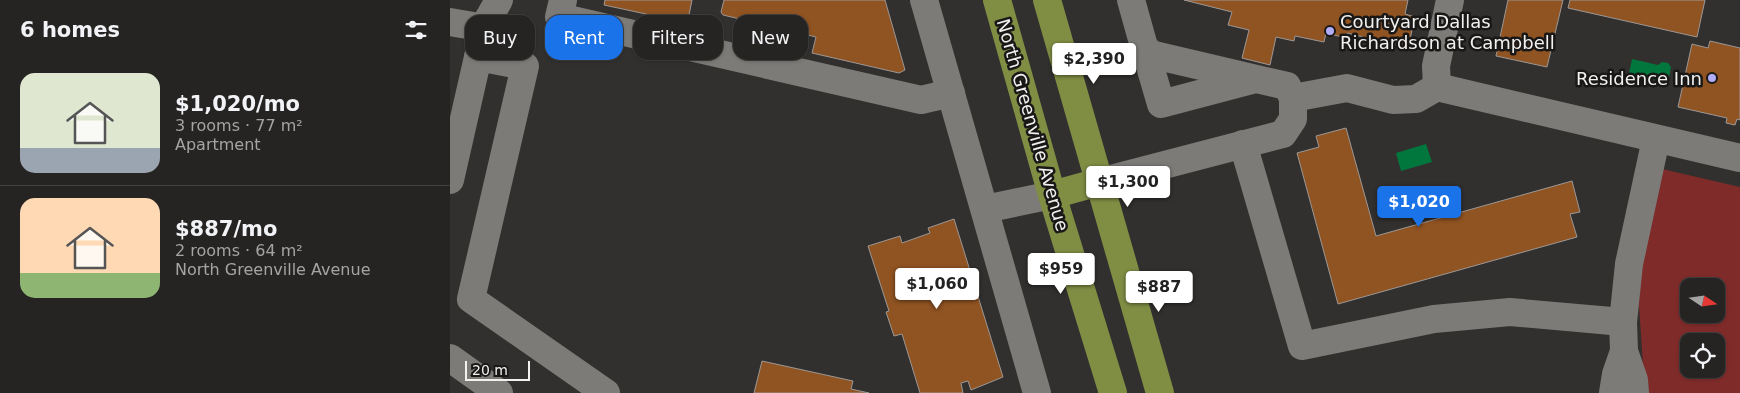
<!DOCTYPE html>
<html lang="en">
<head>
<meta charset="utf-8">
<style>
  body { margin:0; font-family:"DejaVu Sans",sans-serif; background:#2e2c2a; color:#f1f3f6; height:100vh; display:flex; flex-direction:column; font-size:19px; white-space:nowrap }
  * { box-sizing:border-box; margin:0 }
  p { font-size:16px; color:#a4a4a5 }
  .icon { flex:none; width:28px; height:28px; fill:none; stroke:currentColor; stroke-width:2; stroke-linecap:round; stroke-linejoin:round }
  .map { position:relative; flex:1; overflow:hidden }
  .details { display:flex; flex-direction:column; background:#262422; width:450px }
  .details>* { flex:none }
  .banner { position:absolute; left:15px; top:15px; width:475px; height:45px; display:flex; gap:10px }
  .needle { width:32px; rotate:103deg }
  .buttons { position:absolute; left:1230px; top:278px; display:grid; gap:10px }
  .buttons a { display:grid; place-items:center; width:45px; height:45px; border-radius:10px; background:#262422; box-shadow:0 1px 4px #0004,0 0 0 1px #424140; font-size:25px }
  .scale { position:absolute; left:15px; bottom:12px; width:65px; box-sizing:border-box; padding-left:5px; border:2px solid #f2f1ef; border-top:0; font-size:14px; line-height:18px; white-space:nowrap; color:#f2f1ef; -webkit-text-stroke:4px #191817; paint-order:stroke }
  .price { position:absolute; translate:-50% -42px; padding:0 11px; border-radius:5px; background:#fff; color:#222; font-size:16px; line-height:32px; filter:drop-shadow(0 1px 2px #0008) }
  .price::after { content:''; position:absolute; left:50%; top:30px; width:15px; height:11px; margin-left:-8px; background:inherit; clip-path:polygon(0 0,100% 0,50% 100%) }
  .price.active { background:#1a73e8; color:#fff }
  ul { padding:0; list-style:none }
  li { display:flex; align-items:center; gap:15px; height:125px; padding:0 20px }
  li+li { border-top:1px solid #424140 }
  li span { display:grid; place-items:center; flex:none; width:140px; height:100px; border-radius:15px; color:#555 }
  li>.icon { margin-inline-start:auto }
  span .icon { width:60px; height:60px; fill:#fffc; stroke-width:1 }
  li b { font-size:21px }
  h2 { display:flex; justify-content:space-between; align-items:center; height:60px; padding:0 20px; font-size:21px }
  .chip { padding:0 18px; border-radius:15px; background:#262422; box-shadow:0 1px 4px #0004,0 0 0 1px #424140; font-size:18px; line-height:45px }
  .chip.active { background:#1a73e8; color:#fff }
  main { display:flex; flex:1; min-height:0 }
  .map>svg:first-child { display:block }
  .green { fill:#7f2b2a; fill-rule:evenodd }
  .water { fill:#01773e }
  .building { fill:#905322; stroke:#9c9896 }
  .lines { fill:none; stroke-linecap:round; stroke-linejoin:round }
  .minor { stroke:#7c7b78; stroke-width:28 }
  .major { stroke:#808e44; stroke-width:28 }
  .poi-dot { fill:#b2adf9; stroke:#191817; stroke-width:2 }
  .labels { text-anchor:middle; dominant-baseline:central; stroke-width:5; stroke-linejoin:round; paint-order:stroke }
  .poi-label { font-size:18px; fill:#f2f1ef; stroke:#191817; text-anchor:start }
  .street-label { font-size:18px; fill:#f2f1ef; stroke:#191817 }
</style>
</head>
<body>
<main>
<section class="details">
<h2>6 homes<svg class="icon" aria-label="filters" viewBox="0 0 24 24"><path d="M4 7h16M4 17h16"/><circle cx="9" cy="7" r="2"/><circle cx="15" cy="17" r="2"/></svg></h2>
<ul>
<li><span style="background:linear-gradient(#dfe7d0 75%,#9aa5b1 0)"><svg class="icon" aria-label="home" viewBox="0 0 24 24"><path d="M3 11l9-7 9 7M6 9v11h12V9"/></svg></span><div><b>$1,020/mo</b><p>3 rooms · 77 m²</p><p>Apartment</p></div></li>
<li><span style="background:linear-gradient(#ffd9b3 75%,#8fb573 0)"><svg class="icon" aria-label="home" viewBox="0 0 24 24"><path d="M3 11l9-7 9 7M6 9v11h12V9"/></svg></span><div><b>$887/mo</b><p>2 rooms · 64 m²</p><p>North Greenville Avenue</p></div></li>
</ul>
</section>
<div class="map">
<svg width="1290" height="393" viewBox="0 0 1290 393">
  <rect width="100%" height="100%" fill="#32302e"/>
  <path class="green" d="M1212,169L1290,187V393H1195L1189,306L1191,261ZM1239,286H1266V314H1239ZM1239,341H1266V369H1239Z"/>
  <g class="water">
    <polygon points="1182,59 1208,65 1212,62 1218,63 1221,67 1218,82 1179,74"/>
    <polygon points="976,144 982,162 951,171 946,153"/>
  </g>
  <g class="building">
    <polygon points="155,0 242,0 238,20 233,22 154,5"/>
    <polygon points="274,0 435,0 455,70 449,73 362,53 366,37 273,15 271,12"/>
    <polygon points="734,0 958,0 955,14 965,17 958,48 897,33 896,38 876,33 874,42 845,36 844,41 826,37 820,65 792,58 799,30 778,25 782,12"/>
    <polygon points="1058,0 1113,0 1097,67 1046,56"/>
    <polygon points="1120,0 1255,0 1247,37 1118,8"/>
    <polygon points="1260,41 1290,48 1290,120 1287,119 1285,125 1276,123 1277,118 1228,107 1242,44 1258,48"/>
    <polygon points="896,128 926,236 1122,181 1130,212 1120,214 1127,237 888,304 847,153 869,147 866,136"/>
    <polygon points="504,219 553,377 521,390 518,381 511,383 513,393 470,393 452,334 444,336 436,312 439,311 418,246 450,236 452,243 480,233 478,228"/>
    <polygon points="312,361 403,381 401,389 419,393 304,393"/>
  </g>
  <g class="lines">
    <g class="minor">
      <polyline points="113,0 109,17 471,100 501,93"/>
      <polyline points="474,0 587,393"/>
      <path d="M681,0L693,43C695,49 698,52 704,55L837,86L843,98"/>
      <polyline points="0,22 35,28"/>
      <polyline points="695,49 711,104 802,80"/>
      <polyline points="28,57 36,23 49,0"/>
      <polyline points="987,87 986,66 1000,0"/>
      <polyline points="793,144 852,346 984,319 1060,312 1173,322"/>
      <polyline points="0,180 28,57 75,66 21,299 156,393"/>
      <polyline points="649,182 833,134 843,119 843,98 897,88 943,100 966,99 987,87 1290,158"/>
      <polyline points="535,209 602,195"/>
      <polyline points="0,358 49,393"/>
      <polyline points="1163,393 1166,374 1174,351"/>
      <polyline points="1185,393 1184,380 1174,351 1173,322 1179,264 1206,139"/>
    </g>
    <g class="major">
      <polyline points="547,0 602,195 663,393"/>
      <polyline points="597,0 710,393"/>
      <polyline points="602,195 649,182"/>
    </g>
  </g>
  <g class="poi-dot">
    <circle cx="880" cy="31" r="5"/>
    <circle cx="1262" cy="78" r="5"/>
  </g>
  <g class="labels">
    <g class="poi-label">
      <text x="890" y="21">Courtyard Dallas<tspan x="890" dy="21">Richardson at Campbell</tspan></text>
      <text x="1252" y="78" text-anchor="end">Residence Inn</text>
    </g>
    <g class="street-label">
      <text transform="translate(583 125) rotate(74)">North Greenville Avenue</text>
    </g>
  </g>
</svg>
<div class="buttons">
<a><svg class="needle" viewBox="-14 -14 28 28"><path d="M0-13l5 13h-10z" fill="#e53935"/><path d="M0 13l5-13h-10z" fill="#a4a4a5"/></svg></a>
<a><svg class="icon" aria-label="locate" viewBox="0 0 24 24"><circle cx="12" cy="12" r="6"/><path d="M12 2v4M12 18v4M2 12h4M18 12h4"/></svg></a>
</div>
<div class="scale">20 m</div>
<b class="price" style="left:644px;top:85px">$2,390</b>
<b class="price" style="left:678px;top:208px">$1,300</b>
<b class="price active" style="left:969px;top:228px">$1,020</b>
<b class="price" style="left:611px;top:295px">$959</b>
<b class="price" style="left:487px;top:310px">$1,060</b>
<b class="price" style="left:709px;top:313px">$887</b>
<div class="banner">
<a class="chip">Buy</a>
<a class="chip active">Rent</a>
<a class="chip">Filters</a>
<a class="chip">New</a>
</div>
</div>
</main>
</body>
</html>
